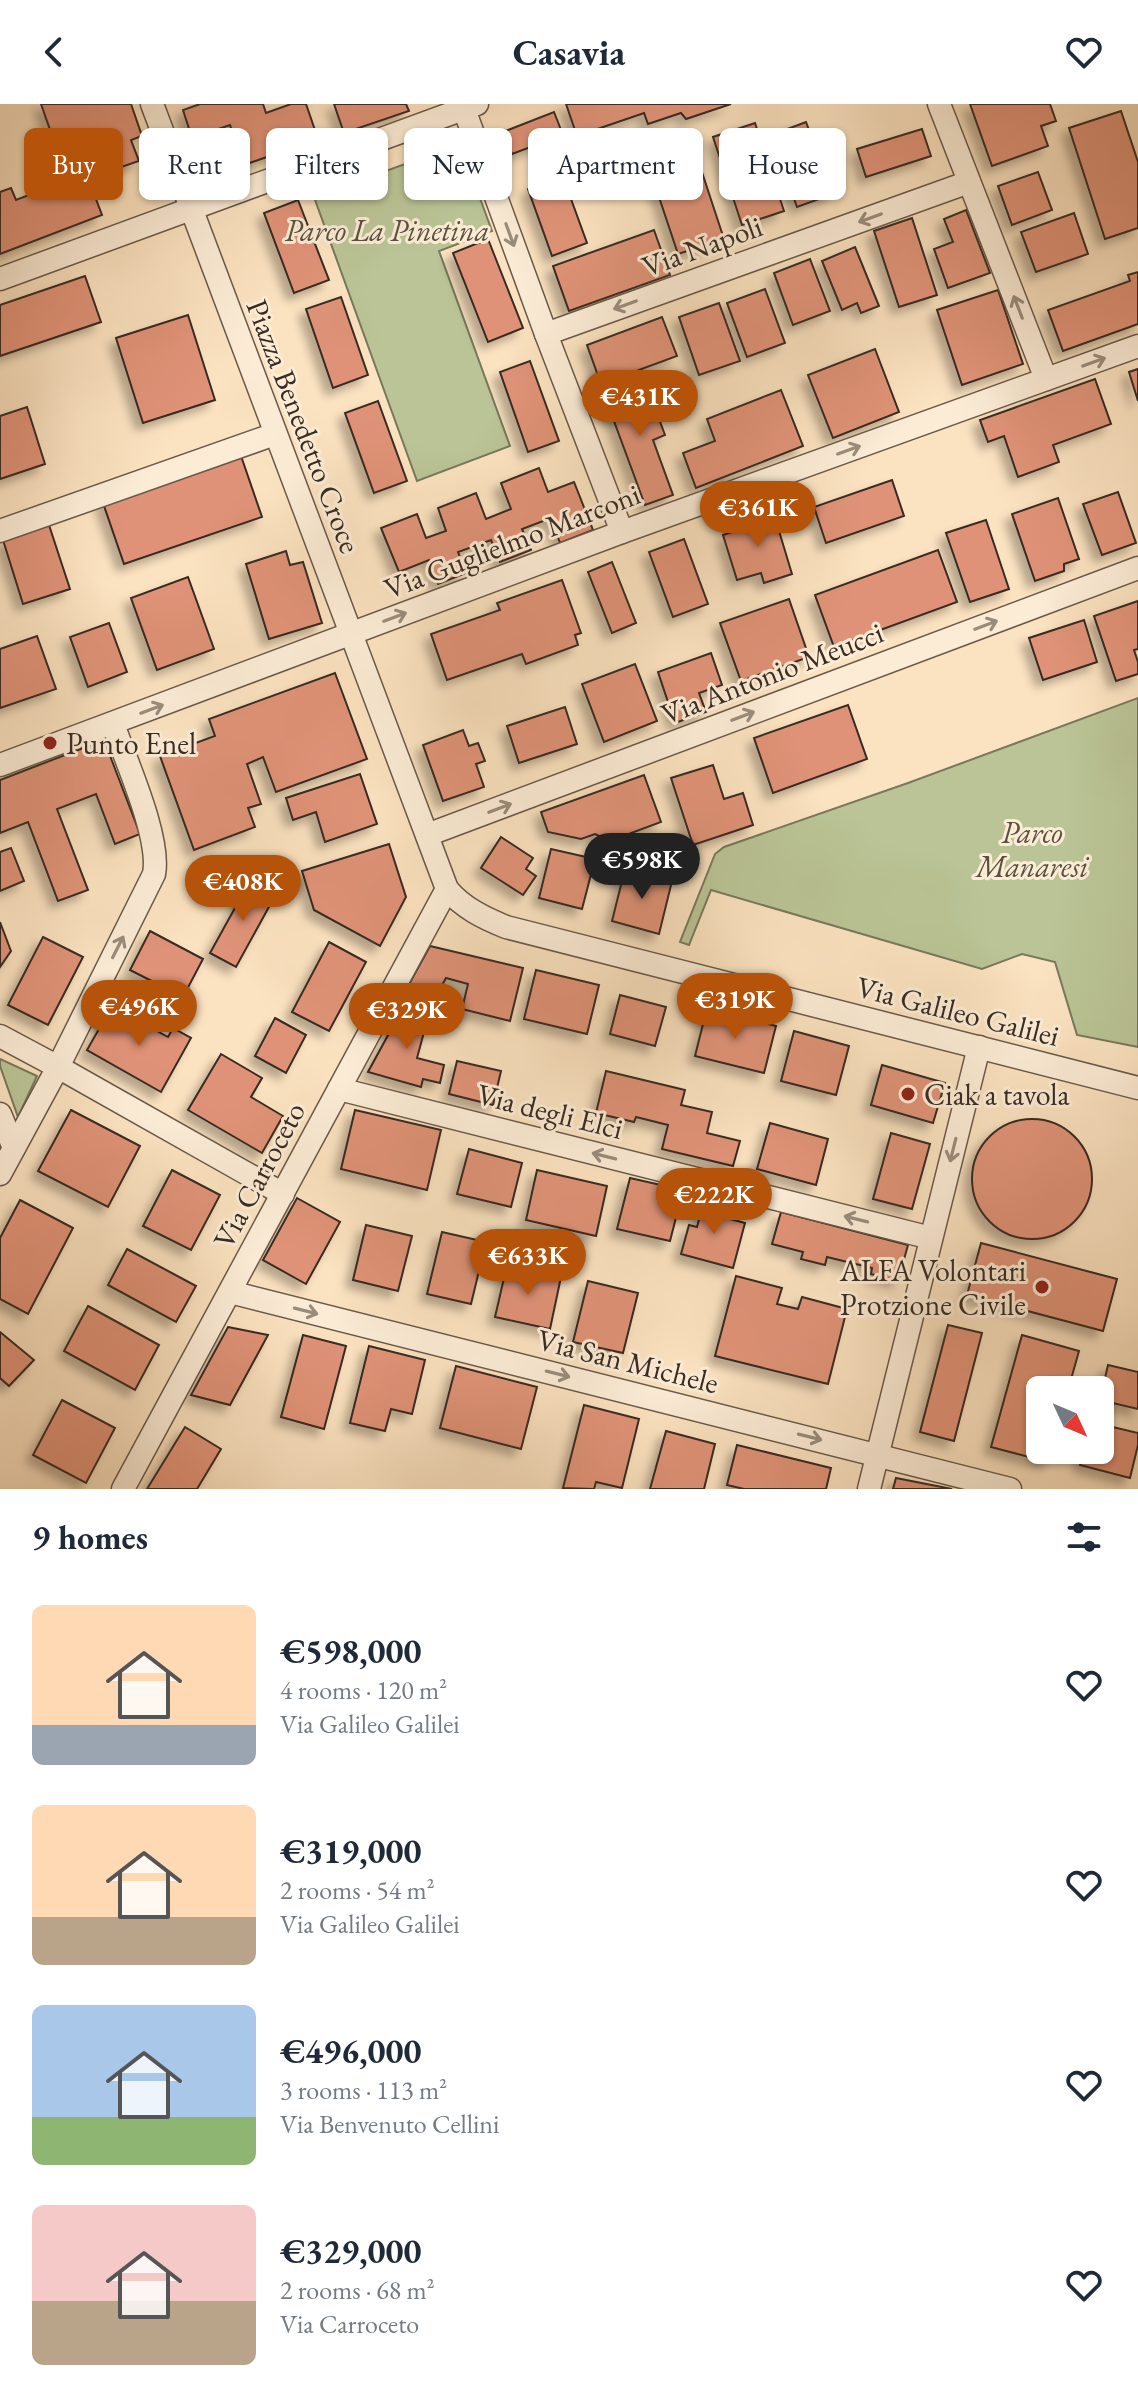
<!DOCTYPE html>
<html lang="en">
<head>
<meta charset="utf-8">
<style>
  body { margin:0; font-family:"EB Garamond",serif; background:#f6f6f7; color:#1f2937; height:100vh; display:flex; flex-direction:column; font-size:30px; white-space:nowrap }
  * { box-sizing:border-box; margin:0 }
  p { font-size:26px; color:#747a83 }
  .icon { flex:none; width:44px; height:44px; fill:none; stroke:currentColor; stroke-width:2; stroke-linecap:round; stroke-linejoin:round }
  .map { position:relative; height:1385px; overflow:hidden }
  .drawer { display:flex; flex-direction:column; background:#fff; flex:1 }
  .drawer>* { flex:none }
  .banner { position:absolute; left:24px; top:24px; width:1090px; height:72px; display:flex; gap:16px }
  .needle { width:52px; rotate:134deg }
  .buttons { position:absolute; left:1026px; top:1272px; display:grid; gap:16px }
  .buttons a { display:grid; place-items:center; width:88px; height:88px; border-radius:12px; background:#fff; box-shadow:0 2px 6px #0004; font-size:40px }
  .price { position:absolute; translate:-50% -68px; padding:0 18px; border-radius:28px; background:#b45309; color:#fff; font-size:26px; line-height:52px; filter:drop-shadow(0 2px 4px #0008) }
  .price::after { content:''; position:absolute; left:50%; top:48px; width:24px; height:18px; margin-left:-12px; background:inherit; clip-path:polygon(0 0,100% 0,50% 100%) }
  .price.on { background:#222; color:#fff }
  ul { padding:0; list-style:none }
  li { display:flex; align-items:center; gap:24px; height:200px; padding:0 32px }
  li span { display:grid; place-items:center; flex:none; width:224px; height:160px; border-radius:12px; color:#555 }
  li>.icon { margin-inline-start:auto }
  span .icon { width:96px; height:96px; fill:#fffc; stroke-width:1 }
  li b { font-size:34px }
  h2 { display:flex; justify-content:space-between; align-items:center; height:96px; padding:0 32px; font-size:34px }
  .chip { padding:0 28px; border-radius:12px; background:#fff; box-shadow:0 2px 6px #0004; font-size:28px; line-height:72px }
  .chip.on { background:#b45309; color:#fff }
  header { display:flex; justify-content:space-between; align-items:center; height:104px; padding:0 32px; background:#fff; font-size:36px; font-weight:700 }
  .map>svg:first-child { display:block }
  .green { fill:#bac496; stroke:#79785c; stroke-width:2 }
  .building { fill:#df9277; stroke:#382b22; stroke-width:2; filter:url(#shadow) }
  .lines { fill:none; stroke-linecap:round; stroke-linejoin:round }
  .street-casing { stroke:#69594a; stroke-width:25 }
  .street { stroke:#fcecd6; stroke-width:22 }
  .oneway { stroke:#9a8c7c }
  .poi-dot { fill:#8f2418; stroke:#fcecd6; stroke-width:3 }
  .labels { text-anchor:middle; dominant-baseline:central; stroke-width:6; stroke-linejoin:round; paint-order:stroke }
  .park-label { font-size:30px; font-style:italic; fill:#58513f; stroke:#fcecd6 }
  .street-label { font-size:30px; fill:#382b22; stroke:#fcecd6 }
  .poi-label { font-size:30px; fill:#382b22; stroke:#fcecd6; text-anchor:start }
</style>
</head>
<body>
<header><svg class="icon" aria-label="back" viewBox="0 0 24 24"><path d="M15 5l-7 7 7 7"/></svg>Casavia<svg class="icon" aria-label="heart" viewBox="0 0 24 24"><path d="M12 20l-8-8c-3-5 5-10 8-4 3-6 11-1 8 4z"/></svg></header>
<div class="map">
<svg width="1138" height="1385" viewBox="0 0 1138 1385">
  <defs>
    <filter id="shadow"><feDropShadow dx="-7" dy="7" stdDeviation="4" flood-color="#0004"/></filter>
  </defs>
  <rect width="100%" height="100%" fill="#fbe2c0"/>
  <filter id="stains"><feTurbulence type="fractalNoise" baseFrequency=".0025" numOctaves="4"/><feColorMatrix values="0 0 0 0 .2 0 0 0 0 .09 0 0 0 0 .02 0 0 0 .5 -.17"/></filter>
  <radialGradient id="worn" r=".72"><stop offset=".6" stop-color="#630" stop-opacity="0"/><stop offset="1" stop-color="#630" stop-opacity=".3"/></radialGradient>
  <g class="green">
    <polygon points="460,40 492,127 439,147 510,342 417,377 314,93"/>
    <polygon points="1138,594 1138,943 1077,931 1055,858 1022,850 982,865 711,786 689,841 680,838 715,750 724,743 908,679"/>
    <polygon points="0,955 37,972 18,1013 0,962"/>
  </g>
  <g class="building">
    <polygon points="41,0 131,0 142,32 131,36 139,57 95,72 83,39 66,45 63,38 55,40"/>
    <polygon points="200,0 263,0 266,9 291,0 306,0 318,35 244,61 230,21 192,34 183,6"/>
    <polygon points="334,0 406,0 409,7 344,29"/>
    <polygon points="566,0 731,0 686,15 681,9 648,20 644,9 577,32"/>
    <polygon points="970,0 1050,0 1056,17 1041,22 1048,42 992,62"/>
    <polygon points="1121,7 1138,58 1138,124 1105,135 1069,24"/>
    <polygon points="554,8 563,31 512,50 503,28"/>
    <polygon points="806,18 833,90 797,103 771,31"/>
    <polygon points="755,19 784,107 742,121 713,33"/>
    <polygon points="922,25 931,52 866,73 857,45"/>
    <polygon points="695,47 724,135 678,150 649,63"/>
    <polygon points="1038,68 1052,106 1012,121 998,82"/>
    <polygon points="86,69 102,111 0,150 0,88 11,84 16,96"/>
    <polygon points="563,73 587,139 552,152 528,85"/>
    <polygon points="298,96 329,176 294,189 264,109"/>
    <polygon points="966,106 990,169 948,184 934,145 953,138 944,115"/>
    <polygon points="1074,109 1088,150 1036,168 1021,128"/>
    <polygon points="912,114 937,191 899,203 874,127"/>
    <polygon points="654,126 670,171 569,207 553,162"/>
    <polygon points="488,135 523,224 488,238 453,149"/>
    <polygon points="855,143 879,202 861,209 857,199 842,206 822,157"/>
    <polygon points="810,155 830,207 793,221 774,169"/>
    <polygon points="1138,168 1138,220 1063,247 1048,206 1130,177 1128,171"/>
    <polygon points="85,172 101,218 0,252 0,201"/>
    <polygon points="765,185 785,239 747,253 727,199"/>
    <polygon points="998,186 1023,260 962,281 937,206"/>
    <polygon points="341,193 368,271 333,284 306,205"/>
    <polygon points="719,199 740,257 699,271 679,213"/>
    <polygon points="188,211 215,296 143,319 116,234"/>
    <polygon points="662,213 677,252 601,280 587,241"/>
    <polygon points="875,245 899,308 833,334 808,271"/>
    <polygon points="530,257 559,337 528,348 500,268"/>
    <polygon points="1138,265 1138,297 1129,268"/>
    <polygon points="644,275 665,331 653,336 673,391 645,401 604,290"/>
    <polygon points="1095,275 1111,320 1053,341 1059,358 1018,373 1004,332 988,338 980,316"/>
    <polygon points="781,286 803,342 696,384 683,349 715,337 707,315"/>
    <polygon points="378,297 407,377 374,389 345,309"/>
    <polygon points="27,303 45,360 0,375 0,312"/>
    <polygon points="240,349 262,413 124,460 102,396"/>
    <polygon points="539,364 548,388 574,378 593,426 560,439 551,414 522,425 531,446 500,458 491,436 458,448 466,469 438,480 429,456 399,468 381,424 417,410 426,434 446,427 438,404 476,389 486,415 511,405 501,379"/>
    <polygon points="892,376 904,412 826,439 814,403"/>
    <polygon points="1118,388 1136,439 1102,451 1083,400"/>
    <polygon points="1058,394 1079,455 1064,460 1064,467 1035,477 1012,410"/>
    <polygon points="773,407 792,470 764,479 761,469 737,476 723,431 741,425 739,417"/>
    <polygon points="986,416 1009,485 970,498 946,429"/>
    <polygon points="49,421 70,485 23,500 3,436"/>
    <polygon points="684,435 708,500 673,513 649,448"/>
    <polygon points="938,446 957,498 834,543 815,491"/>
    <polygon points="286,447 290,461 303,458 322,519 269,535 246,460"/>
    <polygon points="612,458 636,519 612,529 588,468"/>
    <polygon points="188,473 214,545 157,566 131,494"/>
    <polygon points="562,476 581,529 575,531 578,541 526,560 522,550 447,576 431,530 500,506 497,499"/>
    <polygon points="789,495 809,553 741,577 720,519"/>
    <polygon points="1138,497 1138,545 1134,546 1138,558 1138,570 1116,577 1094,512"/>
    <polygon points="1084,516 1097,558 1043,576 1029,534"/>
    <polygon points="109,519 127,568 88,583 70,533"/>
    <polygon points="37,532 56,585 0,604 0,545"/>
    <polygon points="711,549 722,581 699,589 706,608 675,619 658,568"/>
    <polygon points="635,560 657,617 604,638 582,580"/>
    <polygon points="335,569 367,655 276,688 263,653 247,660 261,700 248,704 255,723 194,746 160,652 215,632 209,615"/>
    <polygon points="848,601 867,655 773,689 754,634"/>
    <polygon points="565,603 577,640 519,659 507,622"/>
    <polygon points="463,626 469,642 478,639 485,657 476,660 484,683 443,697 423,641"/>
    <polygon points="104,636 140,730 115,740 96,690 57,705 88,786 58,797 28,718 0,729 0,676"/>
    <polygon points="713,661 724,695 743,689 753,721 693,741 671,674"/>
    <polygon points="360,670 377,720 325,738 316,708 293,716 286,694"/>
    <polygon points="644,671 661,718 610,737 595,730 581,735 548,728 541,708"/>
    <polygon points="501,733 533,754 526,765 536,772 523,791 481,764"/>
    <polygon points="389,740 406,793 380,842 314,806 302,767"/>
    <polygon points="11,744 24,777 0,787 0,748"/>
    <polygon points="551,745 595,755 582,805 539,794"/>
    <polygon points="625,765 672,777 659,830 612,817"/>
    <polygon points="251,775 276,790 236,863 210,849"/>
    <polygon points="0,818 11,847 0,863"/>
    <polygon points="150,827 203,855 183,893 130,866"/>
    <polygon points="43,833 83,853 48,921 8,901"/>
    <polygon points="329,838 366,858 329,927 292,908"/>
    <polygon points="430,842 523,864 510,917 462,905 468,880 446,874 434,896 408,882"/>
    <polygon points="536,866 599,881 587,930 524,915"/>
    <polygon points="620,891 666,903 655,942 610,930"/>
    <polygon points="405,900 430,906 417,954 444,961 440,979 423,975 421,983 368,968"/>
    <polygon points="112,902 168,933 173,924 191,934 161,988 87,946"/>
    <polygon points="707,904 776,922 764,969 695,952"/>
    <polygon points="275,914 306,931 286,969 255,952"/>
    <polygon points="794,927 849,942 836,991 781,977"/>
    <polygon points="221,950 262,974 251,993 283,1012 262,1049 188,1006"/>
    <polygon points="457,957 501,967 493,1001 449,990"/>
    <polygon points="882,961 945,979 933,1019 871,1001"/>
    <polygon points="606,967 685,986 681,1001 712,1008 707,1029 740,1037 733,1062 662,1045 668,1021 636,1013 634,1018 596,1009"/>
    <polygon points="71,1006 140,1042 108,1103 38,1067"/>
    <polygon points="355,1006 441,1026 427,1086 341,1065"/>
    <circle cx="1032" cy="1075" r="60"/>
    <polygon points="770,1019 828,1035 816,1081 757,1065"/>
    <polygon points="891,1029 930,1040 912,1105 873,1095"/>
    <polygon points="469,1045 522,1059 511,1103 457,1090"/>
    <polygon points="172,1066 220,1091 191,1146 143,1122"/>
    <polygon points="537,1066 607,1082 596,1132 526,1116"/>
    <polygon points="630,1074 683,1086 670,1137 617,1125"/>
    <polygon points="297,1094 340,1118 306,1180 263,1156"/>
    <polygon points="20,1096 73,1124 28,1210 0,1195 0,1134"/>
    <polygon points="704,1097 732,1105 730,1115 745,1119 733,1164 681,1150 689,1121 697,1123"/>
    <polygon points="781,1108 908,1141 898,1177 871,1170 872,1164 827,1153 825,1161 801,1155 803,1148 772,1140"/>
    <polygon points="366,1121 412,1132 398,1187 353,1176"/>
    <polygon points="442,1128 486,1138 471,1200 427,1190"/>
    <polygon points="981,1139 1117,1175 1103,1227 967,1191"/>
    <polygon points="127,1145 196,1182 176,1218 108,1181"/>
    <polygon points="507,1161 561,1173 550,1225 495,1213"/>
    <polygon points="736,1172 782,1184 777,1200 798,1205 802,1193 847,1205 828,1280 715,1252"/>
    <polygon points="588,1177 638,1189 623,1249 573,1238"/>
    <polygon points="88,1202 159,1241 135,1286 64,1247"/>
    <polygon points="948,1221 982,1229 954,1337 920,1328"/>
    <polygon points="228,1223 268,1231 230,1301 191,1291"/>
    <polygon points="0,1228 34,1256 9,1282 0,1274"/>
    <polygon points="303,1231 346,1242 324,1325 281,1313"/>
    <polygon points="1022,1231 1079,1247 1068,1286 1040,1286 1040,1346 1052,1346 1048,1358 991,1343"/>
    <polygon points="369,1242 425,1256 412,1310 391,1305 385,1327 350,1319"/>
    <polygon points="1108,1261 1138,1268 1138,1305 1100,1296"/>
    <polygon points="456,1262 537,1283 521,1345 440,1324"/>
    <polygon points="62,1296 115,1324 86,1379 33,1351"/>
    <polygon points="584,1301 639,1315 622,1384 596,1378 594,1385 563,1384"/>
    <polygon points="1100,1320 1138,1329 1138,1341 1130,1374 1080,1361 1083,1346 1100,1346"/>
    <polygon points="185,1323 221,1345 197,1385 147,1385"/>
    <polygon points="666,1327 715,1340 704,1385 650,1385"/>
    <polygon points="737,1341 831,1364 826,1385 744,1385 727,1381"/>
    <polygon points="896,1374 952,1385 893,1385"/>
  </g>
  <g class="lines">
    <g class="street-casing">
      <g id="street">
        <path d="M152,0L447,785C463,804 484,814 506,823L1138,984"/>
        <polyline points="939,0 1046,275"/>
        <polyline points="464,5 546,230 622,428"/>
        <polyline points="0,175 477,0"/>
        <polyline points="546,230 969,78"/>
        <polyline points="0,427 275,330"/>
        <polyline points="0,661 622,428 1138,242"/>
        <polyline points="427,731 1138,464"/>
        <polyline points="0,932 58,963 283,1090"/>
        <polyline points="339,985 931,1134"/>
        <polyline points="0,1010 14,1044"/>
        <path d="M0,1070L58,963L154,770C161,734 126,657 113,620"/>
        <polyline points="230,1188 1010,1385"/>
        <polyline points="123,1385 447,785"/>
        <polyline points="869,1385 979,943"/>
      </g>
    </g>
    <use href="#street" class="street"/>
  </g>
  <defs><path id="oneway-shaft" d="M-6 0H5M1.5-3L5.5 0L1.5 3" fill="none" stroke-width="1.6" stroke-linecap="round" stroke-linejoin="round" transform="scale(2)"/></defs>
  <g class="oneway">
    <use href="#oneway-shaft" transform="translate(870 114) rotate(160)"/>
    <use href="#oneway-shaft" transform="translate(510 131) rotate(70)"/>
    <use href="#oneway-shaft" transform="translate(625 201) rotate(160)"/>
    <use href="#oneway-shaft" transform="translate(1018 203) rotate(-111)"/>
    <use href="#oneway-shaft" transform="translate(1094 258) rotate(-20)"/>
    <use href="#oneway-shaft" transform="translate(849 346) rotate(-20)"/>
    <use href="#oneway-shaft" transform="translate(395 513) rotate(-21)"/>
    <use href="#oneway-shaft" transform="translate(986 521) rotate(-21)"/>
    <use href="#oneway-shaft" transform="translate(152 605) rotate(-21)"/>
    <use href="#oneway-shaft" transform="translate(743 612) rotate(-21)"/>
    <use href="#oneway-shaft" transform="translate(500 704) rotate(-21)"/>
    <use href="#oneway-shaft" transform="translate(118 843) rotate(-63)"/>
    <use href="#oneway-shaft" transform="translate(953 1046) rotate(104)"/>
    <use href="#oneway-shaft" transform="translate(604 1052) rotate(-166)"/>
    <use href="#oneway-shaft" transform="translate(856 1115) rotate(-166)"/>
    <use href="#oneway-shaft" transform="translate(306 1207) rotate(14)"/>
    <use href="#oneway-shaft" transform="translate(558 1270) rotate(14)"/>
    <use href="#oneway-shaft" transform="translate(810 1333) rotate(14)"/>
  </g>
  <g class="poi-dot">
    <circle cx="50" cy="639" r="8"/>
    <circle cx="908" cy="990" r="8"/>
    <circle cx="1042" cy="1183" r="8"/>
  </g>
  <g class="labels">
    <g class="park-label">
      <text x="387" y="126">Parco La Pinetina</text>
      <text x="1032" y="728">Parco<tspan x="1032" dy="34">Manaresi</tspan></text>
    </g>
    <g class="street-label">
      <text transform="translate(702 142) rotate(-20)">Via Napoli</text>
      <text transform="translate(304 322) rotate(69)">Piazza Benedetto Croce</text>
      <text transform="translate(512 437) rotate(-21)">Via Guglielmo Marconi</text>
      <text transform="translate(772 569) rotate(-21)">Via Antonio Meucci</text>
      <text transform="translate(958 907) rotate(14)">Via Galileo Galilei</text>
      <text transform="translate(550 1007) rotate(14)">Via degli Elci</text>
      <text transform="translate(259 1071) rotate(-62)">Via Carroceto</text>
      <text transform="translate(628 1257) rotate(14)">Via San Michele</text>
    </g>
    <g class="poi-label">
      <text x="66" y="639">Punto Enel</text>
      <text x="924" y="990">Ciak a tavola</text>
      <text x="1026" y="1166" text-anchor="end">ALFA Volontari<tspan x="1026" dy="34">Protzione Civile</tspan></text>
    </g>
  </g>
  <rect width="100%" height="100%" filter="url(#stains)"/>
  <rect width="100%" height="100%" fill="url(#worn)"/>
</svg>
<div class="buttons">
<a><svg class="needle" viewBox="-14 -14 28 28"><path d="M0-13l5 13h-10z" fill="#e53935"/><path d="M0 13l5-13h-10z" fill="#747a83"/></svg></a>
</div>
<b class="price" style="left:640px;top:334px">€431K</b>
<b class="price" style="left:758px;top:445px">€361K</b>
<b class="price on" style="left:642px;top:797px">€598K</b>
<b class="price" style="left:243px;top:819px">€408K</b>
<b class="price" style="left:735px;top:937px">€319K</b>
<b class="price" style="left:139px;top:944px">€496K</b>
<b class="price" style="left:407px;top:947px">€329K</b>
<b class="price" style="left:714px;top:1132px">€222K</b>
<b class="price" style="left:528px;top:1193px">€633K</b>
<div class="banner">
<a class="chip on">Buy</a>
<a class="chip">Rent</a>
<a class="chip">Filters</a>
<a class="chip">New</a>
<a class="chip">Apartment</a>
<a class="chip">House</a>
</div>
</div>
<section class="drawer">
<h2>9 homes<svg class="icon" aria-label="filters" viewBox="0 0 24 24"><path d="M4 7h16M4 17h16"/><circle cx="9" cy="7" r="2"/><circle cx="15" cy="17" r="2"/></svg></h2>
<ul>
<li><span style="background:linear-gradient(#ffd9b3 75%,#9aa5b1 0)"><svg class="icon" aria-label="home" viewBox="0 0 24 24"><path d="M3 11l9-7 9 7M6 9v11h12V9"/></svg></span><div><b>€598,000</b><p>4 rooms · 120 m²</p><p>Via Galileo Galilei</p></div><svg class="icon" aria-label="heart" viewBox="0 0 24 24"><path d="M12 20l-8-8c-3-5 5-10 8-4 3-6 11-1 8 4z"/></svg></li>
<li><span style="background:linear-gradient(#ffd9b3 70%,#b9a48a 0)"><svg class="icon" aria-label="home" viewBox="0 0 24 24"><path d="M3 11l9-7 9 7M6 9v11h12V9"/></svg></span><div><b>€319,000</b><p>2 rooms · 54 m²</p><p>Via Galileo Galilei</p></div><svg class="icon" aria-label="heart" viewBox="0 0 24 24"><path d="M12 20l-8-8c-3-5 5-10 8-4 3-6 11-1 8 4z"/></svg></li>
<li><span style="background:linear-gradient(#a9c7e8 70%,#8fb573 0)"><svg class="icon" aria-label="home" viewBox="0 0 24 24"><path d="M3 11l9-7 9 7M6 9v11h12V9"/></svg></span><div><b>€496,000</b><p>3 rooms · 113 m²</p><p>Via Benvenuto Cellini</p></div><svg class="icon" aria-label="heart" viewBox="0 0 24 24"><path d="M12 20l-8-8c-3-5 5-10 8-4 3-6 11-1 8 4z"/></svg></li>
<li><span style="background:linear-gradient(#f6c9c9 60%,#b9a48a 0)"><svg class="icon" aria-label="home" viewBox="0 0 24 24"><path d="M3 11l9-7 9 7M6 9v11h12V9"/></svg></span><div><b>€329,000</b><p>2 rooms · 68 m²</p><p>Via Carroceto</p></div><svg class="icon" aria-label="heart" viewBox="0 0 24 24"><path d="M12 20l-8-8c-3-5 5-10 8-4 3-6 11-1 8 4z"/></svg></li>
</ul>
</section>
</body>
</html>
